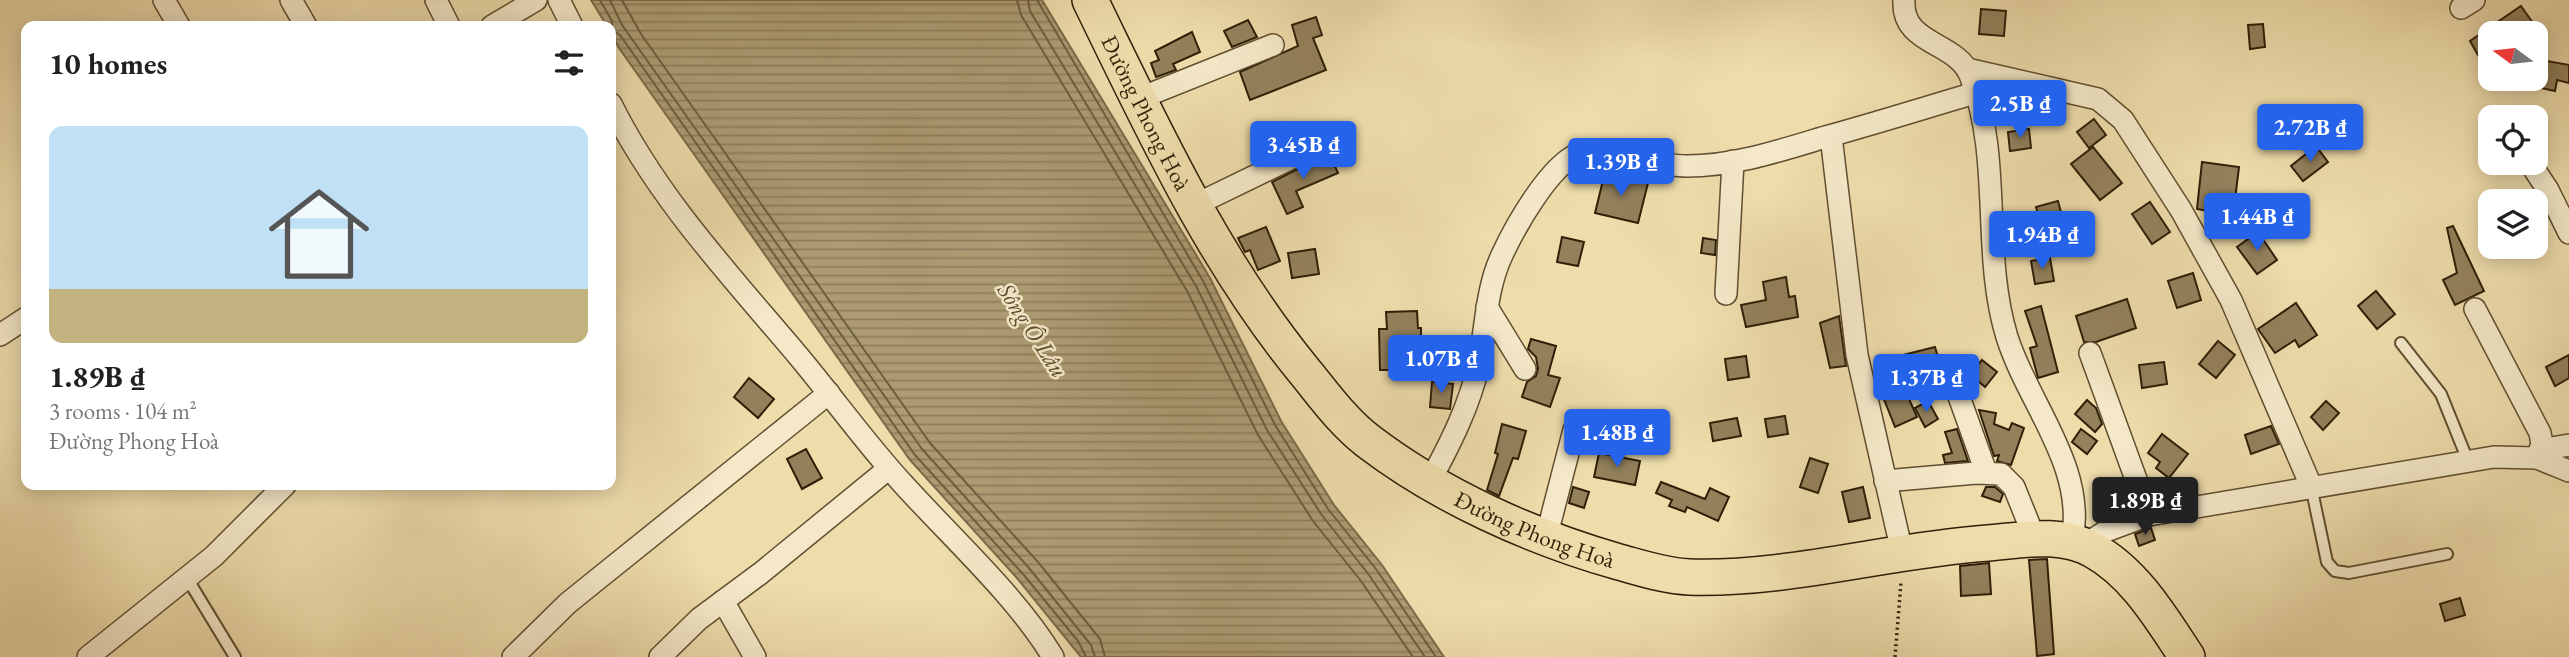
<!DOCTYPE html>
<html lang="en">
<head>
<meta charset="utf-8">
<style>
  body { margin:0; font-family:"EB Garamond",serif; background:#f6f6f6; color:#202124; height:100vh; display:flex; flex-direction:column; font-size:26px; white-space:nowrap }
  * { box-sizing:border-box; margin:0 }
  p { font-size:23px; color:#757577 }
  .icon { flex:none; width:38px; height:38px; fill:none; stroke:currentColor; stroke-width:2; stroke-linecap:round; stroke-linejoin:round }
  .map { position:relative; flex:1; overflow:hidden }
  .drawer { position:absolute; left:21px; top:21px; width:595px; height:469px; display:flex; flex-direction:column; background:#fff; border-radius:14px; box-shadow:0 4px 18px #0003 }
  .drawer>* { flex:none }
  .needle { width:46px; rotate:285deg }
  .fabs { position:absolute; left:2478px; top:21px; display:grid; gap:14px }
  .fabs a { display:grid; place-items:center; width:70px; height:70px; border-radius:14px; background:#fff; box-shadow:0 4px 18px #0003; font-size:35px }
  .price { position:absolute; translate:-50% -60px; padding:0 16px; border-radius:7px; background:#2563eb; color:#fff; font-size:23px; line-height:46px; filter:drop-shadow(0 2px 4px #0008) }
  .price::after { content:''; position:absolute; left:50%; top:42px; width:21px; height:16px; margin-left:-10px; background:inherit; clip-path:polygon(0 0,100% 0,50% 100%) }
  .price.current { background:#222; color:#fff }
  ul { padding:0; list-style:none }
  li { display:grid; align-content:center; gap:14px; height:371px; padding:0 28px }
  li span { display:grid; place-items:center; height:217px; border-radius:14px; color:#555 }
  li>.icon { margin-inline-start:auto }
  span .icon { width:126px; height:126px; fill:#fffc; stroke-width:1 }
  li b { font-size:30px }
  h2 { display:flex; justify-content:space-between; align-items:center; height:84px; padding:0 28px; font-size:30px }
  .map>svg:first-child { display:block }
  .water { fill:url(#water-rules); stroke:#7b6a48; stroke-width:2 }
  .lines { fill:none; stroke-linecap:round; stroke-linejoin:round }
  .shore { stroke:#6e5e3d; stroke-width:2 }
  .building { fill:#93815c; stroke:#301f07; stroke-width:2 }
  .lane-casing { stroke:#604e30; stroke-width:14 }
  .street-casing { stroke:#604e30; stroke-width:24 }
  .primary-casing { stroke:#301f07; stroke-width:38 }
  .path { stroke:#301f07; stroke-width:3.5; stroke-dasharray:2 3.5; stroke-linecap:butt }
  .lane { stroke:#f4e8c8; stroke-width:10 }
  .street { stroke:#f4e8c8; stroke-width:21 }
  .primary { stroke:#eedcab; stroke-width:35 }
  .labels { text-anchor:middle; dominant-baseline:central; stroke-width:5; stroke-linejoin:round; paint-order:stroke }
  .street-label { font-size:23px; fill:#301f07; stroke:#f4e8c8 }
  .water-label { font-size:24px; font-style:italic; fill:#5c4b2d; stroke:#f4e8c8 }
</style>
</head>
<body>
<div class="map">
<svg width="2569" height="657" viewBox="0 0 2569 657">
  <defs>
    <pattern id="water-rules" width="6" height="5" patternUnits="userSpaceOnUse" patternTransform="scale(1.75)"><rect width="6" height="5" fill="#ad9c73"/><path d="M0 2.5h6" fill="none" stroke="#8d7f5c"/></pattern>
  </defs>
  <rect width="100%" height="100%" fill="#eedcab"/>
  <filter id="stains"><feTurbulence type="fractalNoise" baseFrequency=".00286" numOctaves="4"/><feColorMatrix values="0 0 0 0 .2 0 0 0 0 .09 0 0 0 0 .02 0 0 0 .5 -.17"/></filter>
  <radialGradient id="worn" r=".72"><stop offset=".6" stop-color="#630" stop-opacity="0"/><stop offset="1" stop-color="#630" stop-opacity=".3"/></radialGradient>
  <polygon class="water" points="591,0 1042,0 1210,278 1281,421 1334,505 1382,565 1444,657 1081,657 1017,578 910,460 619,48 611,33 611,26 607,26"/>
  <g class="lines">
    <g class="shore">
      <polyline points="600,0 612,21 612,30 620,35 915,455 1023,574 1078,641 1086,657"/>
      <polyline points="610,0 622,25 922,449 1029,568 1091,645 1095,657"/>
      <polyline points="622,0 641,34 930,443 1038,562 1100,639 1105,657"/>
      <polyline points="1017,0 1021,15 1187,291 1258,435 1313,521 1361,581 1413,657"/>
      <polyline points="1028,0 1030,11 1196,286 1267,430 1321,514 1369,575 1425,657"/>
      <polyline points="1037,0 1203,281 1275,425 1328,509 1376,569 1436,657"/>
    </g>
  </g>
  <g class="building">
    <polygon points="2521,6 2540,33 2490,33 2490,76 2470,41"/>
    <polygon points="1981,9 2006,11 2004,36 1979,34"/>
    <polygon points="1316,17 1322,35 1313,38 1326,70 1250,100 1240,72 1298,46 1292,25"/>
    <polygon points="1248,20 1257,37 1232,47 1224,31"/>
    <polygon points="2263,24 2265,47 2250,49 2248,25"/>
    <polygon points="1192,32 1200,52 1173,64 1176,70 1156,77 1151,63 1159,60 1155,51"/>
    <polygon points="2536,59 2569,65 2569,83 2557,80 2555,91 2536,87"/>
    <polygon points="2094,119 2106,135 2089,148 2077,132"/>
    <polygon points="2029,129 2031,148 2010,151 2008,132"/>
    <polygon points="2316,146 2328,162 2303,181 2291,166"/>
    <polygon points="2093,147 2122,183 2100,200 2071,164"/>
    <polygon points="1329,153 1338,173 1296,191 1303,207 1287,214 1272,182"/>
    <polygon points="2202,162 2239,167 2233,216 2197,209"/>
    <polygon points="1605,172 1648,183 1638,223 1595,213"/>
    <polygon points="2058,201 2067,235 2045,241 2036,207"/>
    <polygon points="2150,202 2170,232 2152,244 2132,214"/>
    <polygon points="2453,226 2484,291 2455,305 2443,280 2457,273 2447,228"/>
    <polygon points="1266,227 1280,261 1258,270 1250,250 1245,252 1238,238"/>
    <polygon points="2258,232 2277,260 2257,274 2237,247"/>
    <polygon points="1562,237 1584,242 1578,266 1557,262"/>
    <polygon points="1703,238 1716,240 1715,255 1701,253"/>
    <polygon points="1315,249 1319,274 1292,278 1288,253"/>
    <polygon points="2050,258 2054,281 2035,284 2031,261"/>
    <polygon points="2193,273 2201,300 2177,308 2168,281"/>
    <polygon points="1786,277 1789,297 1795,296 1798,317 1746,327 1741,305 1766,300 1763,282"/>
    <polygon points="2376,291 2395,314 2377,329 2358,306"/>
    <polygon points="2127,299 2136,328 2096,342 2084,342 2076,316"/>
    <polygon points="2296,303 2317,335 2299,347 2295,340 2275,353 2258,329"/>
    <polygon points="2041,306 2058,372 2038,378 2030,348 2037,346 2025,311"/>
    <polygon points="1417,311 1418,328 1421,328 1421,370 1380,370 1379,329 1387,329 1386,312"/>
    <polygon points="1839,316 1846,366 1830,368 1820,323"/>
    <polygon points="1531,339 1556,346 1548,375 1560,378 1550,407 1522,397 1527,382 1536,376 1538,369 1536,357 1528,349"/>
    <polygon points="2218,341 2235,355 2216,378 2199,364"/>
    <polygon points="1935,347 1940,364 1899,376 1917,417 1895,427 1876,379 1895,372 1891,358"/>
    <polygon points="2569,355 2569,378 2555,386 2546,367"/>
    <polygon points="1746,356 1749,377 1728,380 1725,359"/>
    <polygon points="1982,360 1997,372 1985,387 1970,374"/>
    <polygon points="2164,362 2167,384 2142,388 2139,365"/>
    <polygon points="749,378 774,399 758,418 734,397"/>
    <polygon points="1432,382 1453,384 1450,409 1430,407"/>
    <polygon points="2087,400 2096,408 2102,424 2095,432 2075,414"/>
    <polygon points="1928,401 1938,419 1925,427 1915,408"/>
    <polygon points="2326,401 2339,413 2323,430 2311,417"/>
    <polygon points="1979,410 1996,413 1994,424 2009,430 2012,423 2024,428 2011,465 1997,461 1999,455 1994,456"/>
    <polygon points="1785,416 1788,434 1768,437 1765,419"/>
    <polygon points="1737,418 1741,436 1713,441 1710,423"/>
    <polygon points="1502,424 1526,431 1518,459 1513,458 1499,496 1487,490 1498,454 1495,453"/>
    <polygon points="2271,426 2279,444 2251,454 2245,435"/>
    <polygon points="1957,429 1968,461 1945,463 1943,455 1952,453 1945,432"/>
    <polygon points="2081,429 2097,441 2087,454 2072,442"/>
    <polygon points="2162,434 2188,454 2169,478 2156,468 2160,462 2148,453"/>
    <polygon points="806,449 822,478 802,489 787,459"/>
    <polygon points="1599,453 1640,461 1635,485 1594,477"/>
    <polygon points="1810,458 1828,464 1818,493 1800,487"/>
    <polygon points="1661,482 1705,499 1710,488 1729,497 1718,521 1687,507 1685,512 1669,506 1672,500 1656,493"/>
    <polygon points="1573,487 1589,492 1584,508 1569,503"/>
    <polygon points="1863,487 1870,518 1849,522 1842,492"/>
    <polygon points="1986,487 1995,487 2003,494 2000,502 1982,496"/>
    <polygon points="2151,528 2155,540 2139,546 2135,534"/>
    <polygon points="2047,559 2054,654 2037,656 2029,560"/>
    <polygon points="1989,563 1991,594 1961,596 1960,566"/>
    <polygon points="2460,598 2465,615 2445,621 2440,604"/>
  </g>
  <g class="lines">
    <g class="lane-casing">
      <g id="lane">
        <polyline points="2401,343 2441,394 2468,461"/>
        <polyline points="2311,486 2327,562 2335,571 2349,573 2447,554"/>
        <polyline points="187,578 235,657"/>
      </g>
    </g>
    <g class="street-casing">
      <g id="street">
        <polyline points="164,0 179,26"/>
        <polyline points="291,0 306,26"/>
        <polyline points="436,0 449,26"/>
        <polyline points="559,0 572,26"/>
        <path d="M1904,0C1901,45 1956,41 1970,75C2003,158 1981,253 2007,337C2028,404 2087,467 2072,541"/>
        <polyline points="2461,8 2474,0"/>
        <polyline points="492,26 536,0"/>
        <polyline points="1967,69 2098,99 2123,120 2181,210 2231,300 2311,486"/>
        <polyline points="1138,99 1273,45"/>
        <path d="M611,104C658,199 732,277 800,358C835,400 867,445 904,485C952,538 1017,597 1053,657"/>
        <polyline points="1831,136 1857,355 1902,552"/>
        <polyline points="2530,163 2548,190 2569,233"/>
        <polyline points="1193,206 1302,153"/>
        <polyline points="1726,294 1733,161"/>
        <polyline points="1487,307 1525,369"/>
        <polyline points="2475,309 2540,433 2542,444 2537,458"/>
        <polyline points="0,335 26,318"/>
        <polyline points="2090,353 2149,515"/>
        <polyline points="1952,377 1986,472"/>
        <polyline points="2540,450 2569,445"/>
        <path d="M1430,481C1450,444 1470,405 1479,363C1486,327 1486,289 1502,255C1515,227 1549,166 1578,154C1603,143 1657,167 1687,166C1733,166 1779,151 1822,138C1873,124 1924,108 1975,93"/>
        <polyline points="1885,481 1976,473 2001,474 2014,487 2035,539"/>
        <polyline points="1546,538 1574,430"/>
        <polyline points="2084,545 2106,531 2149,515 2494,457 2537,458 2569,471"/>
        <polyline points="723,601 755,657"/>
        <polyline points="88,657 214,556 285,485"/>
        <polyline points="513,657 568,603 829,393"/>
        <polyline points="660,657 699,619 761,573 888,469"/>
      </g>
    </g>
    <g class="primary-casing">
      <g id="primary">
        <path id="s1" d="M1090,0C1153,129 1213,260 1305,372C1324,395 1343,422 1368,441C1440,496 1531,537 1619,562C1641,568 1665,576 1689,577C1788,580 1888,550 1988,543C2023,540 2061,532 2093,550C2135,573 2161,618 2187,657"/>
      </g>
    </g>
    <polyline class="path" points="1895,657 1901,582"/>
    <use href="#lane" class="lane"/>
    <use href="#street" class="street"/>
    <use href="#primary" class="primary"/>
  </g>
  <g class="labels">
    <g class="street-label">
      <text stroke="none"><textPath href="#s1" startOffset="126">Đường Phong Hoà</textPath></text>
      <text stroke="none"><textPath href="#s1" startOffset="714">Đường Phong Hoà</textPath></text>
    </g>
    <g class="water-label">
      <text transform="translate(1033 330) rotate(57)">Sông Ô Lâu</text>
    </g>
  </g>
  <rect width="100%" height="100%" filter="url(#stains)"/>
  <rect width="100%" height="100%" fill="url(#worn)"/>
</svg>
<div class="fabs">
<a><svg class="needle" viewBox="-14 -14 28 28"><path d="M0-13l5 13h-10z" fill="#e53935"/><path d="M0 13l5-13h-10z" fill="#757577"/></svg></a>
<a><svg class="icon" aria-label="locate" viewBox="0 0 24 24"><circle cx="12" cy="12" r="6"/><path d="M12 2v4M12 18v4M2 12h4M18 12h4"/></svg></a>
<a><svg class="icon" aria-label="layers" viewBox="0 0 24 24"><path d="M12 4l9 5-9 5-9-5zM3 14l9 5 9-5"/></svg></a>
</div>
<b class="price" style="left:2020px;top:140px">2.5B ₫</b>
<b class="price" style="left:2310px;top:164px">2.72B ₫</b>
<b class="price" style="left:1303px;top:181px">3.45B ₫</b>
<b class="price" style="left:1621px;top:198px">1.39B ₫</b>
<b class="price" style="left:2257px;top:253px">1.44B ₫</b>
<b class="price" style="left:2042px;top:271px">1.94B ₫</b>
<b class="price" style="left:1441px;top:395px">1.07B ₫</b>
<b class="price" style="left:1926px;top:414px">1.37B ₫</b>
<b class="price" style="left:1617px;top:469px">1.48B ₫</b>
<b class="price current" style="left:2145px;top:537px">1.89B ₫</b>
<section class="drawer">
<h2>10 homes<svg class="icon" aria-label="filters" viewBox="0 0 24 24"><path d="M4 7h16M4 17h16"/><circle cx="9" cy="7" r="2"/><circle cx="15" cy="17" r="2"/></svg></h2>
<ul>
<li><span style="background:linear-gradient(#bfe0f5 75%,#c2b280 0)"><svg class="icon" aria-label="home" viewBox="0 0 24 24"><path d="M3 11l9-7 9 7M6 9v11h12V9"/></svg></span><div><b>1.89B ₫</b><p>3 rooms · 104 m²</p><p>Đường Phong Hoà</p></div></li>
</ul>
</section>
</div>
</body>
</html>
